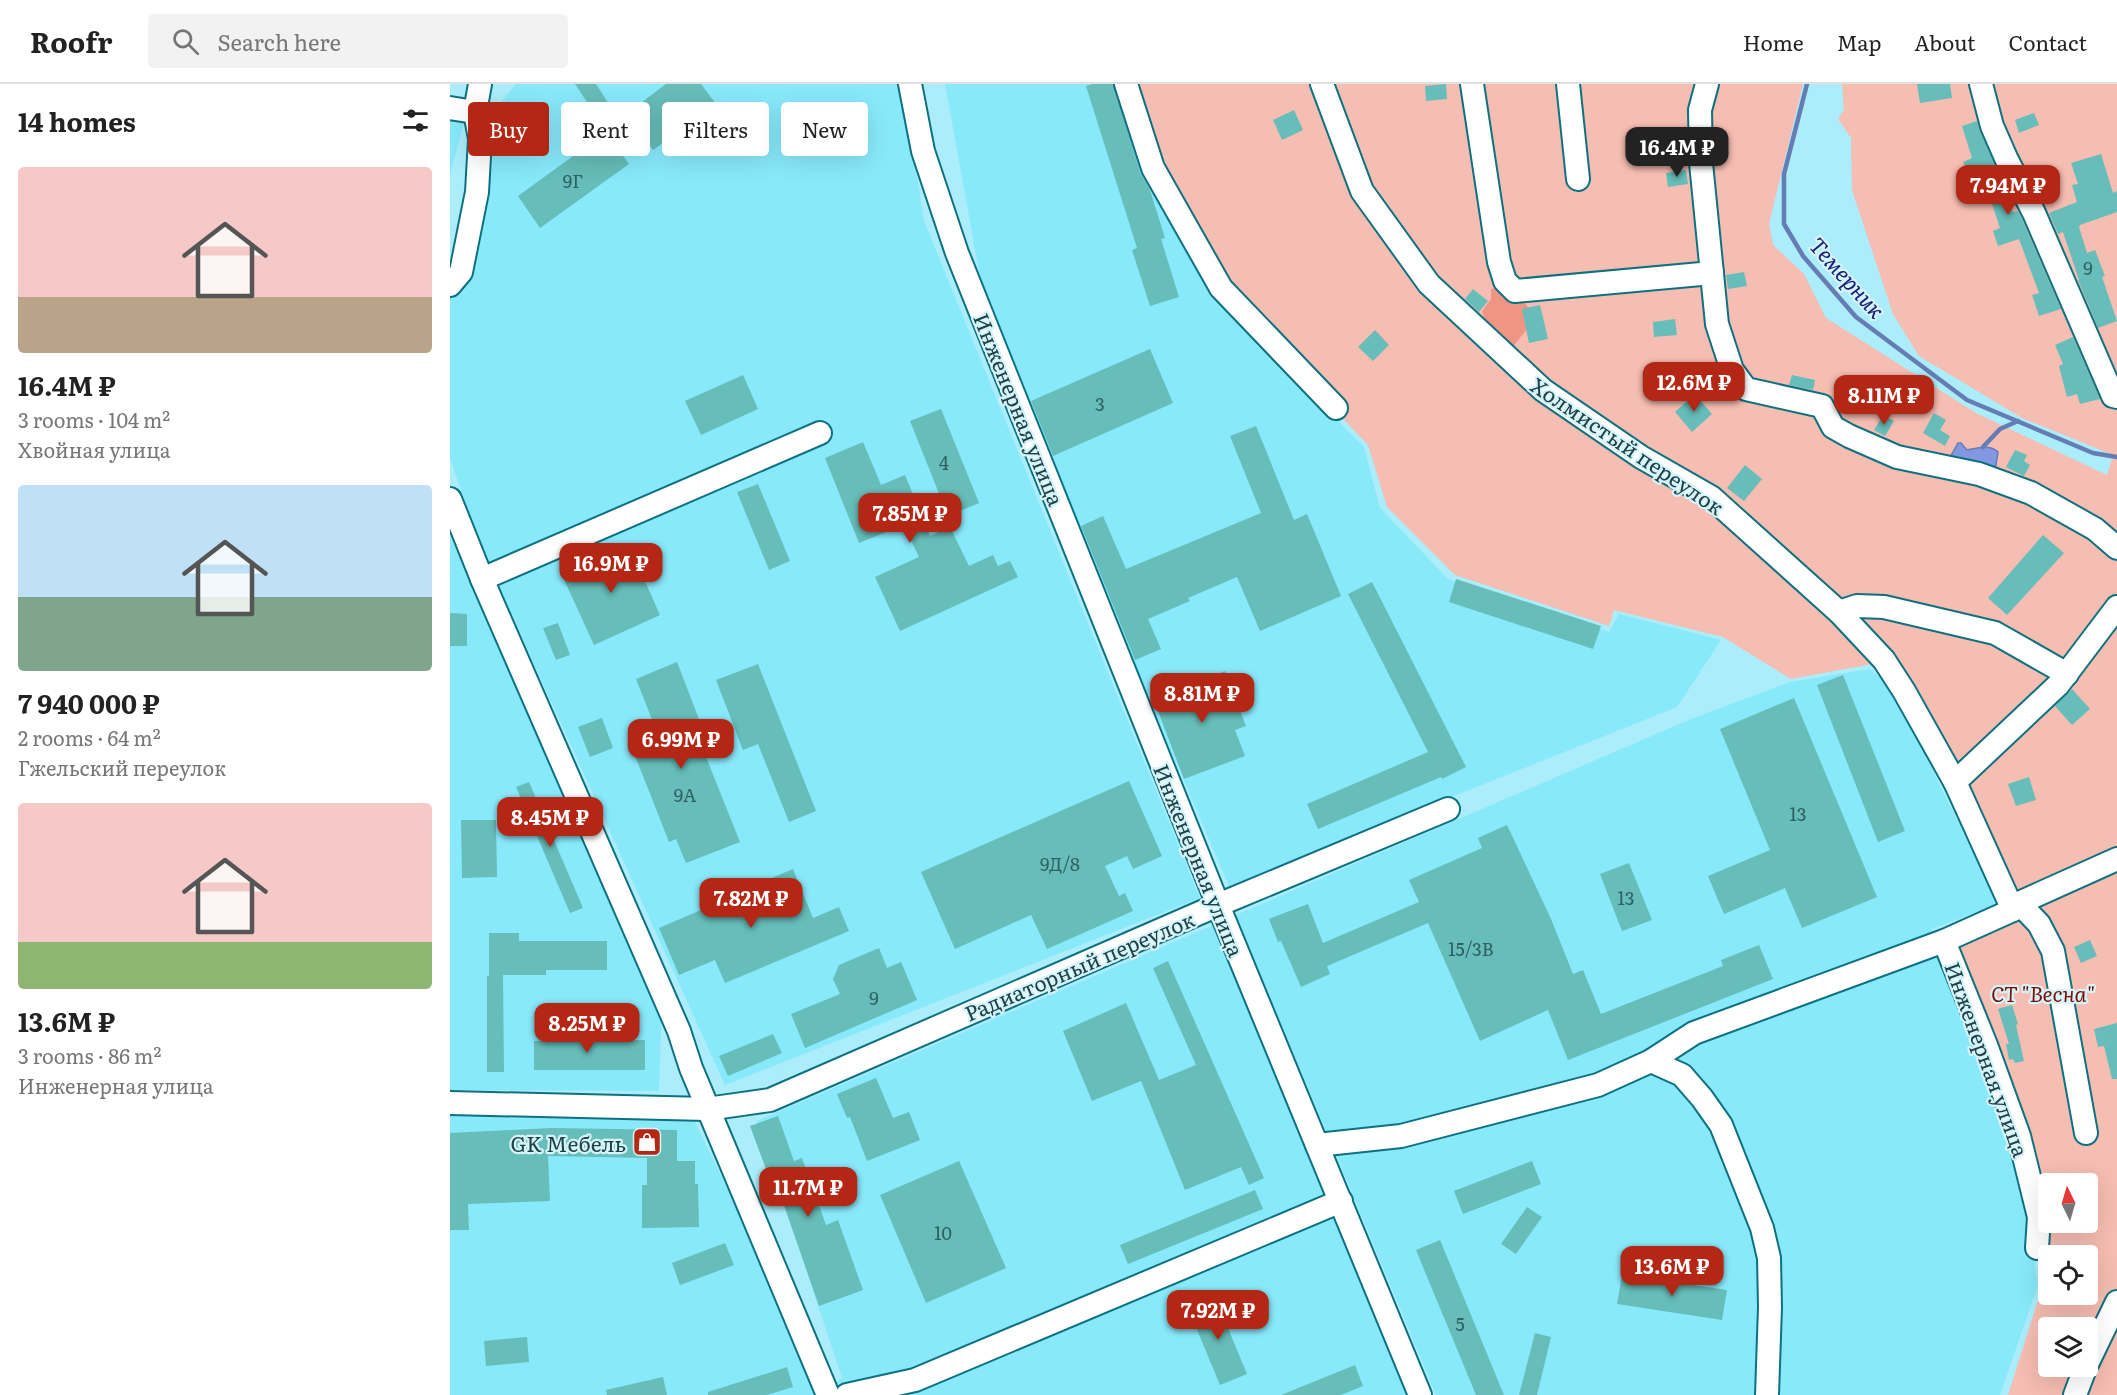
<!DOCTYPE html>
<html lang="en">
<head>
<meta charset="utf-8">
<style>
  body { margin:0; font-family:Literata,serif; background:#f2f2f2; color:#222; height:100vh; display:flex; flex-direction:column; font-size:22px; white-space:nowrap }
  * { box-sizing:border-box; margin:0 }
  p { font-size:20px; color:#767676 }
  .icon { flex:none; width:33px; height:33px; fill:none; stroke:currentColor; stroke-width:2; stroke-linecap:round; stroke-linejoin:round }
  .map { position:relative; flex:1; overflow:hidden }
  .sheet { display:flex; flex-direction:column; background:#fff; width:450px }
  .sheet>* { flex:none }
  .banner { position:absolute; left:18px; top:18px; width:570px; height:54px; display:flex; gap:12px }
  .needle { width:39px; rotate:355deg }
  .controls { position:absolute; left:1588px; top:1089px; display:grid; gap:12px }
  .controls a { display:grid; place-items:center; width:60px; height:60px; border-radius:6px; background:#fff; box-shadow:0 6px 24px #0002; font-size:30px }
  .price { position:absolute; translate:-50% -51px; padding:0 14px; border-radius:12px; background:#b42714; color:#fff; font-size:20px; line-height:39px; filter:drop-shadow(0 2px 3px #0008) }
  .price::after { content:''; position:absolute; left:50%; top:36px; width:18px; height:14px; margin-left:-9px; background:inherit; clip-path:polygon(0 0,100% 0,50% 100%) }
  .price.selected { background:#222; color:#fff }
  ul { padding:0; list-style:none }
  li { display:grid; align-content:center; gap:12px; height:318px; padding:0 18px }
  li span { display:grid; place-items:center; height:186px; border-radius:6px; color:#555 }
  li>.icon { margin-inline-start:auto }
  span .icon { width:108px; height:108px; fill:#fffc; stroke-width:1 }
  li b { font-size:26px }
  h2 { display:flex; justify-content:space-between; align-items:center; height:72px; padding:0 18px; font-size:26px }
  .tag { padding:0 21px; border-radius:6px; background:#fff; box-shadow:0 6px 24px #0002; font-size:21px; line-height:54px }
  .tag.selected { background:#b42714; color:#fff }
  header { display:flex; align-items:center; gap:36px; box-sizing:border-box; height:84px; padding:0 30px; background:#fff; border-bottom:2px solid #e0e0e0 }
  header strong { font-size:28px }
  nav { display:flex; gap:33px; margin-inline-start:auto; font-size:21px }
  .search { width:420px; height:54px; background:#f2f2f2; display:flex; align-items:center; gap:15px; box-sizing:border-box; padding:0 21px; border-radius:6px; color:#767676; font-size:22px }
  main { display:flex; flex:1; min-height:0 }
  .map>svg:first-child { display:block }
  .built { fill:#88e9fb }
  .green { fill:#f6bdb2; fill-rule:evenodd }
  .forest { fill:#f09584 }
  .water { fill:#8297e2; stroke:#647db4; stroke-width:1.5 }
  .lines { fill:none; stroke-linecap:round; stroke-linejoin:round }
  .stream { stroke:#647db4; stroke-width:4.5 }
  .building { fill:#66bdb9 }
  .minor-casing { stroke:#0d7180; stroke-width:26 }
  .minor { stroke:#fff; stroke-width:22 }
  .labels { text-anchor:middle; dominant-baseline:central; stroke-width:4.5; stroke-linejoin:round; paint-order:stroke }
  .number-label { font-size:18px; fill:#306064 }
  .street-label { font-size:21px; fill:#1e4148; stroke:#d4f4fa }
  .park-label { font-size:21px; font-style:italic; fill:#7a0d00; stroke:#d4f4fa }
  .poi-label { font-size:21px; fill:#1e4148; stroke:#d4f4fa; text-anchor:end }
  .water-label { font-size:22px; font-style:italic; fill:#1a2076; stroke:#d4f4fa }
</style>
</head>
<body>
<header>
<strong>Roofr</strong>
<div class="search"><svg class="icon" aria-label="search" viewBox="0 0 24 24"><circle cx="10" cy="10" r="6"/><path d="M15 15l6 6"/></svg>Search here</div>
<nav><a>Home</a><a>Map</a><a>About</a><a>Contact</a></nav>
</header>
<main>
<section class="sheet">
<h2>14 homes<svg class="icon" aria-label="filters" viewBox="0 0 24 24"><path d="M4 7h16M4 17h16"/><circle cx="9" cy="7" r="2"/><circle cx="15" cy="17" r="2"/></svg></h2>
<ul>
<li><span style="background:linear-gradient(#f6c9c9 70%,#b9a48a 0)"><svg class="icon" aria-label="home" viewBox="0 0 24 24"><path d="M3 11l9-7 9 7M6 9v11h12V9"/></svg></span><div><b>16.4M ₽</b><p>3 rooms · 104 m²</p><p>Хвойная улица</p></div></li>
<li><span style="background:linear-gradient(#bfe0f5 60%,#7fa58c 0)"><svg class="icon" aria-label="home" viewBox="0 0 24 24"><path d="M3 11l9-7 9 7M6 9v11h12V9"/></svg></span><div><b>7 940 000 ₽</b><p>2 rooms · 64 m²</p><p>Гжельский переулок</p></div></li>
<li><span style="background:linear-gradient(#f6c9c9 75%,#8fb573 0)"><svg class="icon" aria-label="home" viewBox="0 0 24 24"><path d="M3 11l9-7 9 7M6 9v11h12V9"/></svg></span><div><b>13.6M ₽</b><p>3 rooms · 86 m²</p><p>Инженерная улица</p></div></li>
</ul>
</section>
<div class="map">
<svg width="1667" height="1311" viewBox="0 0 1667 1311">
  <rect width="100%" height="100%" fill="#abedfa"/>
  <g class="built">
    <polygon points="66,0 452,0 474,137 750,814 275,1001 27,454 0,374 0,208 17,177 43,80 36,36"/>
    <polygon points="495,0 671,0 712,119 760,209 914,363 930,424 998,495 1159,548 1169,530 1271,556 1227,623 779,802 539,242"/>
    <polygon points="0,32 15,34 0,91"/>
    <polygon points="0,453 212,912 209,1007 0,1006"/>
    <polygon points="1420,585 1443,605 1548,820 1482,845 1565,1052 1588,1201 1550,1311 986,1311 786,831 1241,635 1340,598"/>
    <polygon points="768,839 966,1311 0,1311 0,1029 240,1028 375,1305 392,1294 307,1037"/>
  </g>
  <path class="green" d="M676,0H1353L1319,140L1323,161L1354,190L1376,234L1526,329L1657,391L1663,371L1572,334L1469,272L1443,230L1402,106L1401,54L1388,35L1394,26L1392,0H1667V1311H1558L1595,1194L1566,1038L1498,869L1569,837L1448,603L1422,580L1341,595L1273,553L1164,526L1159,542L1005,491L937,423L918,361L765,200ZM1599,1100H1638V1138H1599ZM1599,1172H1638V1210H1599ZM1599,1244H1638V1282H1599Z"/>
  <polygon class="forest" points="1051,203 1069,211 1086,234 1061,265 1039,248 1032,227 1041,215 1041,205"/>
  <path class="water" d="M1508,359H1511L1517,366C1527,364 1540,360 1548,368L1545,387L1498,377Z"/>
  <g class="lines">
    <g class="stream">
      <polyline points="1357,0 1334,90 1334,140 1353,172 1406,233 1517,316 1643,369 1667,373"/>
      <polyline points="1533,363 1550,345 1568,337"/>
    </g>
  </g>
  <g class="building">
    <polygon points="125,0 146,0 159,20 145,30"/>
    <polygon points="216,0 251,0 266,20 203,66 176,30"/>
    <polygon points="643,0 663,0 690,88 700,106 715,154 711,155 729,213 700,222 682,166 687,164 636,2"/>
    <polygon points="996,0 997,15 976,17 975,2"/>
    <polygon points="1467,0 1500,0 1502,14 1470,19"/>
    <polygon points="844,26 853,46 832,56 823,36"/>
    <polygon points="1584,29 1589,41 1569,49 1565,36"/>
    <polygon points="1527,37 1530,47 1554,101 1563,128 1568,127 1572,135 1611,225 1589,232 1582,211 1589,209 1569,155 1548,162 1543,147 1550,144 1532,90 1521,95 1513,78 1522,74 1512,42"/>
    <polygon points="150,41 179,80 90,144 68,112 130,67 124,59"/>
    <polygon points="1651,70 1663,109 1667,107 1667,128 1630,141 1629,143 1637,169 1645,166 1655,192 1652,193 1667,237 1648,244 1628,196 1629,196 1613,148 1608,150 1599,129 1627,118 1622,101 1628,100 1621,79"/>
    <polygon points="1236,86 1238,100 1218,103 1216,89"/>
    <polygon points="1294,188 1297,202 1278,205 1276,191"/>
    <polygon points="1023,205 1038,217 1029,228 1015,215"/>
    <polygon points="1090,221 1098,255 1079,259 1072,225"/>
    <polygon points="1225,235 1227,251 1204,253 1203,238"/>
    <polygon points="925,246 939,261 923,277 908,263"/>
    <polygon points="1623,253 1650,315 1630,320 1627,310 1617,313 1609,282 1613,280 1605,261"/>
    <polygon points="700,265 723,319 603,372 581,317"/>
    <polygon points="293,291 308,325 251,351 235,317"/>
    <polygon points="1342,291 1365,296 1363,306 1339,301"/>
    <polygon points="1399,304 1410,312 1400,326 1389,318"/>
    <polygon points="1245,310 1262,330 1242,348 1225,328"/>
    <polygon points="491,325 529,419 498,432 460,337"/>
    <polygon points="1484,329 1496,336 1490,346 1500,352 1495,362 1473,349"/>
    <polygon points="1433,331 1444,337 1435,352 1424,346"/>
    <polygon points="806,342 844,436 857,430 891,512 810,547 787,493 738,514 740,517 698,535 711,565 685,576 631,442 653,432 676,485 811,429 780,352"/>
    <polygon points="413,358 431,401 455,391 480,452 500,443 519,482 543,471 548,482 560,477 568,493 450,547 425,493 469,473 454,441 409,459 375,374"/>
    <polygon points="1565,366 1577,371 1574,377 1580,381 1574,392 1556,383"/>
    <polygon points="1295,381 1312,395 1294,417 1277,404"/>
    <polygon points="308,400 340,477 319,486 287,408"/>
    <polygon points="1593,451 1614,469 1557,531 1538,514"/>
    <polygon points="178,459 210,531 144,561 111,489"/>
    <polygon points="1006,495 1151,542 1143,565 999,518"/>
    <polygon points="922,498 1016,683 992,695 991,693 868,745 857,720 978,668 898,510"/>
    <polygon points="0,529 17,530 17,562 0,562"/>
    <polygon points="108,539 120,571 106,576 93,544"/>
    <polygon points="227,578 249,635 242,638 290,758 236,779 226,755 219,758 182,664 209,653 186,595"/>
    <polygon points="308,580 366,727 339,738 308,660 293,666 266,596"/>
    <polygon points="775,587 796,642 785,646 795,672 734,695 703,614"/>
    <polygon points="1393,591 1455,747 1428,758 1367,601"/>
    <polygon points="1622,605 1640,625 1622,641 1605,622"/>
    <polygon points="1344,614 1427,813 1352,844 1335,804 1274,830 1258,792 1320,766 1270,645"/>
    <polygon points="152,634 163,664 140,673 128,643"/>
    <polygon points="1579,693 1586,716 1566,722 1558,700"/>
    <polygon points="679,697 712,772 683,785 677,772 655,782 669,812 675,809 683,827 597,865 581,831 505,865 471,788"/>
    <polygon points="79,698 133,824 120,829 66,703"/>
    <polygon points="11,736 46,736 47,793 12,794"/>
    <polygon points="1057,741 1101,835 1123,890 1133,886 1151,930 1273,882 1271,876 1309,861 1323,895 1118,976 1098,926 1030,957 978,839 877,882 880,890 851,903 831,857 828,858 819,835 858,820 873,859 969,818 959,796 1032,764 1028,754"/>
    <polygon points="1179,779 1202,836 1172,847 1150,790"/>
    <polygon points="343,785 363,834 389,823 399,847 275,899 265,876 229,891 209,844 251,826 250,824"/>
    <polygon points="39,849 69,849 69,857 157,857 157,886 96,886 96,891 53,891 54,988 37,988 37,892 39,892"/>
    <polygon points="1640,856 1647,872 1631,879 1624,863"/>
    <polygon points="429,864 437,884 451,878 467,916 355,964 341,930 390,910 383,895 389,881"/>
    <polygon points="718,877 814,1094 799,1101 791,1083 735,1106 691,997 642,1017 613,947 676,919 709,996 746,981 703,884"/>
    <polygon points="1562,921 1568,940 1566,941 1574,977 1565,979 1563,975 1559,976 1556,960 1559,960 1548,925"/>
    <polygon points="1667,939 1667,995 1662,995 1654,962 1648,963 1644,945"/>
    <polygon points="116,944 116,957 195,956 195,986 84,986 84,957 93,957 93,945"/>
    <polygon points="323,950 332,969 278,992 269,972"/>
    <polygon points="426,994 443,1034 459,1028 470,1056 417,1077 400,1033 397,1034 387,1010"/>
    <polygon points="328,1032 344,1077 352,1074 376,1141 388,1136 413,1206 369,1222 321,1084 316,1085 300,1042"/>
    <polygon points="102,1044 227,1046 227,1077 245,1077 245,1100 248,1100 249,1143 192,1144 192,1101 197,1101 197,1074 98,1072 100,1117 18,1120 19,1146 0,1146 0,1049"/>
    <polygon points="509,1077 556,1184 476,1219 430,1111"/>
    <polygon points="1082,1077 1091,1100 1013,1130 1004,1107"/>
    <polygon points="805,1106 813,1125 678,1180 670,1161"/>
    <polygon points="1077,1123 1092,1133 1066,1170 1051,1160"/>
    <polygon points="990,1156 1054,1311 1026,1311 966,1166"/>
    <polygon points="275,1159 284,1181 230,1201 222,1179"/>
    <polygon points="1172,1191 1277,1206 1272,1236 1167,1220"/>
    <polygon points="765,1213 797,1290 770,1301 738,1224"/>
    <polygon points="1085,1249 1101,1253 1087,1311 1069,1311"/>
    <polygon points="77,1253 79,1278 36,1282 34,1257"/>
    <polygon points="905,1281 913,1302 891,1311 831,1311"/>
    <polygon points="337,1283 343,1303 317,1311 258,1311 258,1308"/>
    <polygon points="213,1293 217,1311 157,1311 156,1306"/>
  </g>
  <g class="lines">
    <g class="minor-casing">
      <g id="minor">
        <polyline points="460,0 473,67 507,169 768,821 970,1311"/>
        <polyline points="676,0 703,84 771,204 886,324"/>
        <polyline points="872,0 912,107 979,200 1093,306 1191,373 1261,413 1389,528 1434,576 1454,607 1505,698 1563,826"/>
        <polyline points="1022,0 1049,178 1055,197 1065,207 1262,189"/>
        <polyline points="1118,0 1128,95"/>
        <polyline points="1257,0 1250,26 1251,79 1267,240 1282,286 1296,305 1372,322 1383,343 1399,352 1447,373 1529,390 1581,409 1645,445 1667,464"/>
        <polyline points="1531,0 1542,42 1556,74 1584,129 1663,312 1667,313"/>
        <polyline points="0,24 25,28"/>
        <polyline points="0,201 11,188 27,108 30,55 25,28 30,0"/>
        <polyline points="0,415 32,495 229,947 241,984 378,1311"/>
        <polyline points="32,495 370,349"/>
        <polyline points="1389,528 1407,522 1434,523 1545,549 1617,590"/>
        <polyline points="1505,698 1608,601 1667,523"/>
        <polyline points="1569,819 1589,840 1603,867 1636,1049"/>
        <polyline points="1494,857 1536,961 1569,1052 1589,1133 1587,1164"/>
        <polyline points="1201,977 1232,991 1252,1014 1271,1041 1312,1144 1319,1174 1320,1223 1317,1311"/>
        <polyline points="0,1019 257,1025 320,1016 768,821 998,725"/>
        <polyline points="867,1061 951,1052 1148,1001 1201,977 1244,949 1494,857 1563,826 1569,819 1667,775"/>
        <polyline points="1638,1278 1667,1218"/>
        <polyline points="397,1311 465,1296 891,1117"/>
        <polyline points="1625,1311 1636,1282"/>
      </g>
    </g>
    <use href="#minor" class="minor"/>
  </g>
  <defs>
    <g id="shop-square" transform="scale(1.5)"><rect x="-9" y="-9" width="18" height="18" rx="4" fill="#b42714" stroke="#d4f4fa"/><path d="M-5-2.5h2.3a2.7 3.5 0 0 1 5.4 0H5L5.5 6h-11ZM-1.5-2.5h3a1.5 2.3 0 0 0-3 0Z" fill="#fff"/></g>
  </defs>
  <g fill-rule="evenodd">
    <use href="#shop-square" x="197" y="1058"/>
  </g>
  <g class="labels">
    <g class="number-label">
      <text x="123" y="96">9Г</text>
      <text x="1638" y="183">9</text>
      <text x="650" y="319">3</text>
      <text x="494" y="378">4</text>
      <text x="235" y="710">9А</text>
      <text x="1348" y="729">13</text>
      <text x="610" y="779">9Д/8</text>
      <text x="1176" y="813">13</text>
      <text x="1021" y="864">15/3В</text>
      <text x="424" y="913">9</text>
      <text x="493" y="1148">10</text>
      <text x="1010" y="1239">5</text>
    </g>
    <g class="street-label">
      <text transform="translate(570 325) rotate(68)">Инженерная улица</text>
      <text transform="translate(1178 361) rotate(34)">Холмистый переулок</text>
      <text transform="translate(750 776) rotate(68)">Инженерная улица</text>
      <text transform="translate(629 881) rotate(-23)">Радиаторный переулок</text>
      <text transform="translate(1538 975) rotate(70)">Инженерная улица</text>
    </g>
    <g class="park-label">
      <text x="1593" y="908">СТ "Весна"</text>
    </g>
    <g class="poi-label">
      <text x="176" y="1058">GK Мебель</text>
    </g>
    <g class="water-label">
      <text transform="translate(1398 193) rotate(48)">Темерник</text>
    </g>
  </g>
</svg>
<div class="controls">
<a><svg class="needle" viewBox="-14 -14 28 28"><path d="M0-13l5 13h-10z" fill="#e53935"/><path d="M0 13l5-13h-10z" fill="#767676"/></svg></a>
<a><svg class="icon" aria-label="locate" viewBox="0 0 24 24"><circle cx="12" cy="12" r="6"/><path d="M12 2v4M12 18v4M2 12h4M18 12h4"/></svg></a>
<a><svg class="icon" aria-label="layers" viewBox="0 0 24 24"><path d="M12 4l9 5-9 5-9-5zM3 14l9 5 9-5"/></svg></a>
</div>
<b class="price selected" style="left:1227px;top:94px">16.4M ₽</b>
<b class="price" style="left:1558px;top:132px">7.94M ₽</b>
<b class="price" style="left:1244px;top:329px">12.6M ₽</b>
<b class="price" style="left:1434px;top:342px">8.11M ₽</b>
<b class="price" style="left:460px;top:460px">7.85M ₽</b>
<b class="price" style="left:161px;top:510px">16.9M ₽</b>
<b class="price" style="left:752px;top:640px">8.81M ₽</b>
<b class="price" style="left:231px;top:686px">6.99M ₽</b>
<b class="price" style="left:100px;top:764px">8.45M ₽</b>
<b class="price" style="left:301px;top:845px">7.82M ₽</b>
<b class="price" style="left:137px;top:970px">8.25M ₽</b>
<b class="price" style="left:358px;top:1134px">11.7M ₽</b>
<b class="price" style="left:1222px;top:1213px">13.6M ₽</b>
<b class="price" style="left:768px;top:1257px">7.92M ₽</b>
<div class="banner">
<a class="tag selected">Buy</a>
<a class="tag">Rent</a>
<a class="tag">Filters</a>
<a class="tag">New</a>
</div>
</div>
</main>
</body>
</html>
